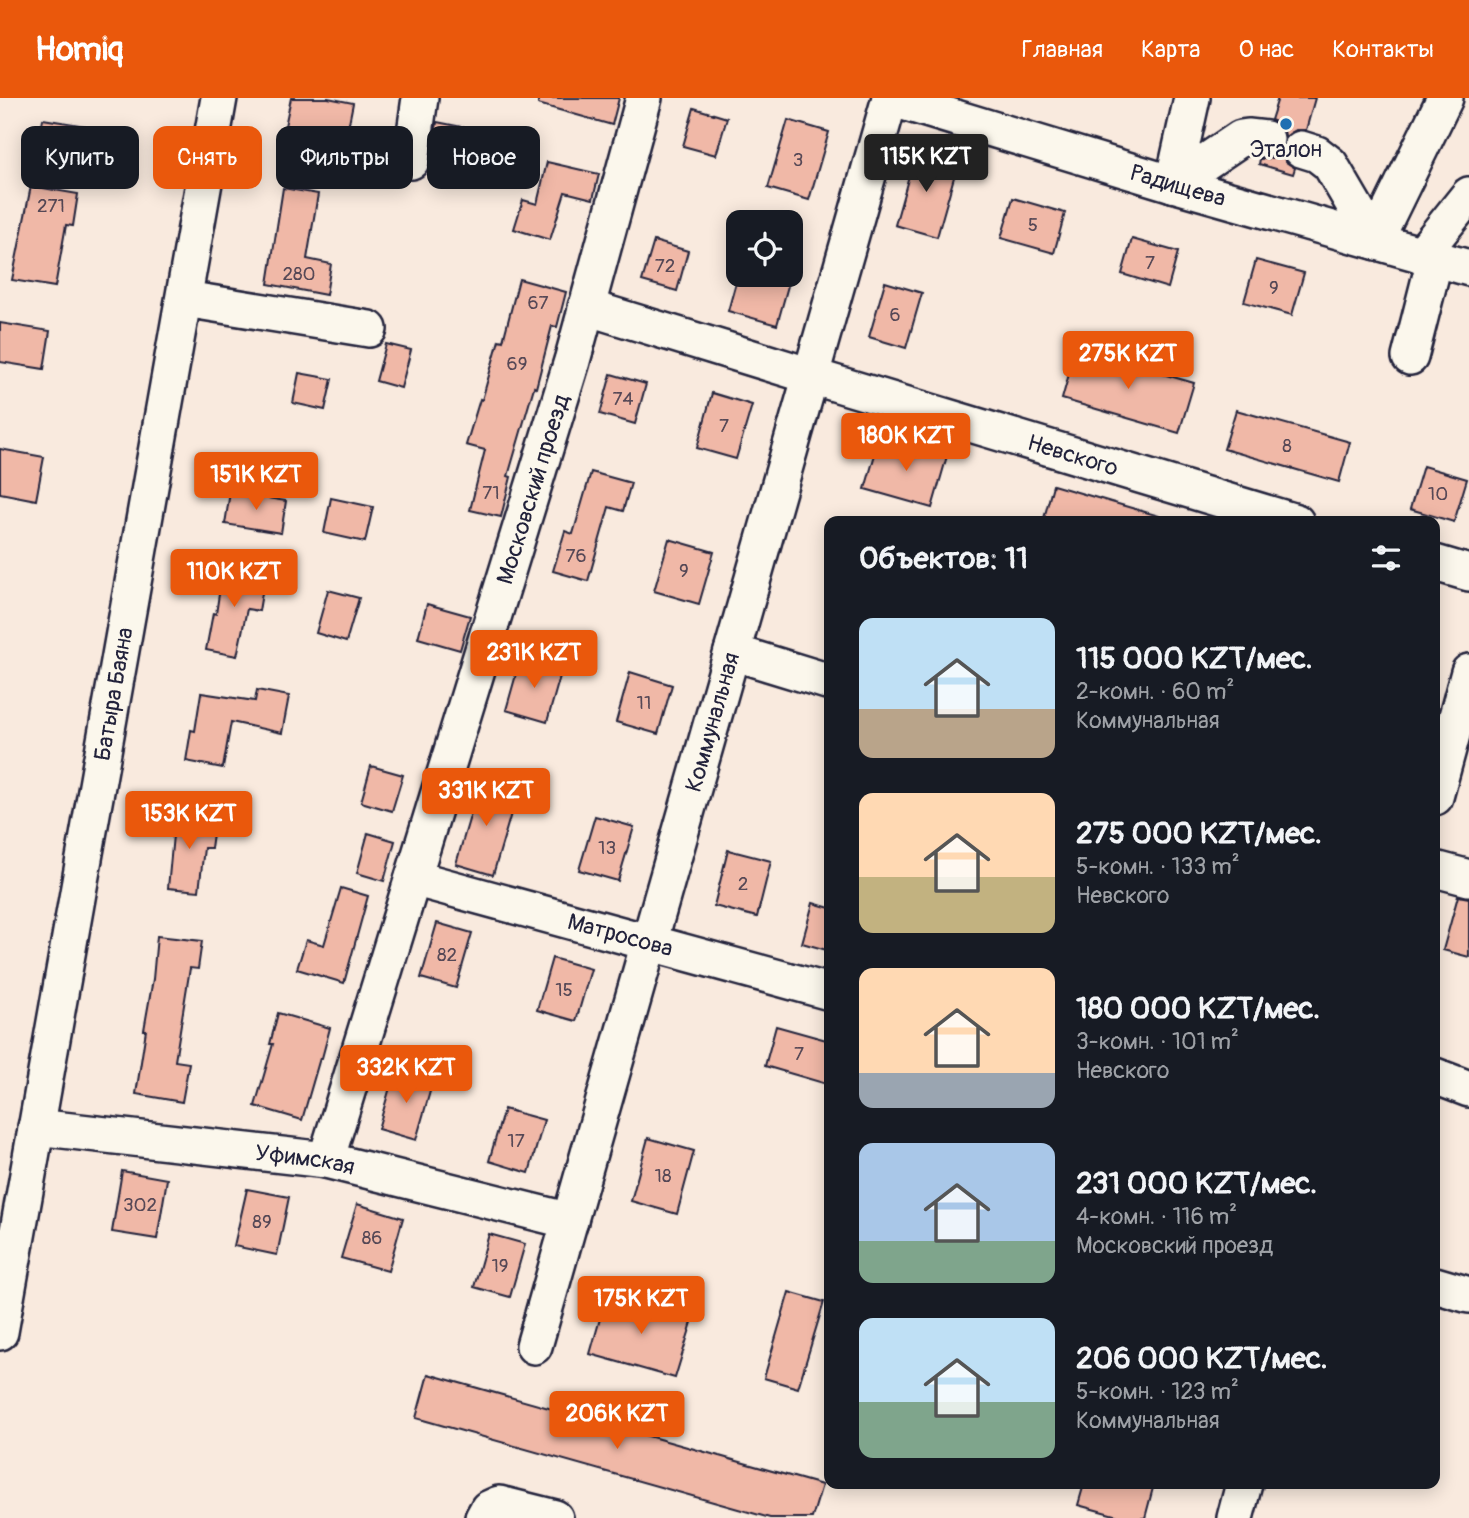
<!DOCTYPE html>
<html lang="ru">
<head>
<meta charset="utf-8">
<style>
  body { margin:0; font-family:Pangolin,sans-serif; background:#242831; color:#f1f3f6; height:100vh; display:flex; flex-direction:column; font-size:26px; white-space:nowrap }
  * { box-sizing:border-box; margin:0 }
  p { font-size:23px; color:#9ea1a6 }
  .icon { flex:none; width:38px; height:38px; fill:none; stroke:currentColor; stroke-width:2; stroke-linecap:round; stroke-linejoin:round }
  .map { position:relative; flex:1; overflow:hidden }
  .sheet { position:absolute; left:824px; top:418px; width:616px; height:973px; display:flex; flex-direction:column; background:#171b24; border-radius:14px; box-shadow:0 4px 18px #0003 }
  .sheet>* { flex:none }
  .top-card { position:absolute; left:21px; top:28px; width:665px; height:63px; display:flex; gap:14px }
  .buttons { position:absolute; left:726px; top:112px; display:grid; gap:14px }
  .buttons a { display:grid; place-items:center; width:77px; height:77px; border-radius:14px; background:#171b24; box-shadow:0 4px 18px #0003; font-size:35px }
  .price { position:absolute; translate:-50% -60px; padding:0 16px; border-radius:7px; background:#ea580c; color:#fff; font-size:23px; line-height:46px; filter:drop-shadow(0 2px 4px #0008) }
  .price::after { content:''; position:absolute; left:50%; top:42px; width:21px; height:16px; margin-left:-10px; background:inherit; clip-path:polygon(0 0,100% 0,50% 100%) }
  .price.current { background:#222; color:#fff }
  ul { padding:0; list-style:none }
  li { display:flex; align-items:center; gap:21px; height:175px; padding:0 35px }
  li span { display:grid; place-items:center; flex:none; width:196px; height:140px; border-radius:14px; color:#555 }
  li>.icon { margin-inline-start:auto }
  span .icon { width:84px; height:84px; fill:#fffc; stroke-width:1 }
  li b { font-size:30px }
  h2 { display:flex; justify-content:space-between; align-items:center; height:84px; padding:0 35px; font-size:30px }
  .pill { padding:0 24px; border-radius:14px; background:#171b24; box-shadow:0 4px 18px #0003; font-size:24px; line-height:63px }
  .pill.current { background:#ea580c; color:#fff }
  header { display:flex; align-items:center; gap:42px; box-sizing:border-box; height:98px; padding:0 35px; background:#ea580c; color:#fff }
  header strong { font-size:33px }
  nav { display:flex; gap:38px; margin-inline-start:auto; font-size:24px }
  .map>svg:first-child { display:block }
  .building { fill:#f0b8a7; stroke:#22223b; stroke-width:2 }
  .lines { fill:none; stroke-linecap:round; stroke-linejoin:round }
  .minor-casing { stroke:#22223b; stroke-width:40 }
  .minor { stroke:#fbf7ec; stroke-width:35 }
  .poi-dot { fill:#1f6fb2; stroke:#fbf7ec; stroke-width:2.5 }
  .labels { text-anchor:middle; dominant-baseline:central; stroke-width:6; stroke-linejoin:round; paint-order:stroke }
  .number-label { font-size:19px; fill:#564856 }
  .poi-label { font-size:23px; fill:#22223b; stroke:#fbf7ec }
  .street-label { font-size:23px; fill:#22223b; stroke:#fbf7ec }
</style>
</head>
<body>
<header>
<strong>Homiq</strong>
<nav><a>Главная</a><a>Карта</a><a>О нас</a><a>Контакты</a></nav>
</header>
<div class="map">
<svg width="1469" height="1420" viewBox="0 0 1469 1420">
  <rect width="100%" height="100%" fill="#f9eade"/>
  <filter id="ink" filterUnits="userSpaceOnUse"><feTurbulence type="fractalNoise" baseFrequency=".0143" numOctaves="2"/><feDisplacementMap in="SourceGraphic" scale="14" xChannelSelector="R" yChannelSelector="G"/><feConvolveMatrix kernelMatrix="1 2 1 2 8 2 1 2 1" color-interpolation-filters="sRGB"/></filter>
  <g filter="url(#ink)">
    <g class="building">
      <polygon points="291,0 328,0 353,5 346,40 285,28"/>
      <polygon points="538,0 619,0 612,27 538,6"/>
      <polygon points="1278,0 1315,0 1306,32 1296,32 1285,39 1284,32 1278,25 1271,22"/>
      <polygon points="694,10 727,20 716,57 683,48"/>
      <polygon points="43,21 86,28 81,56 38,49"/>
      <polygon points="788,22 829,34 809,102 768,90"/>
      <polygon points="437,24 472,31 466,58 433,51"/>
      <polygon points="916,53 958,65 937,139 895,127"/>
      <polygon points="1281,54 1286,64 1295,70 1293,76 1259,66 1260,61 1273,60"/>
      <polygon points="547,64 599,76 593,101 565,94 550,142 514,131 523,102 537,106"/>
      <polygon points="31,88 78,96 73,128 66,127 55,189 12,182"/>
      <polygon points="283,90 318,96 307,161 331,166 326,197 268,186"/>
      <polygon points="1013,100 1065,115 1054,155 1001,140"/>
      <polygon points="1132,141 1178,154 1168,190 1122,176"/>
      <polygon points="654,143 688,153 677,193 642,183"/>
      <polygon points="1256,162 1304,175 1292,217 1244,204"/>
      <polygon points="738,177 791,177 777,227 728,213"/>
      <polygon points="519,181 566,194 557,229 552,228 536,290 534,289 508,378 511,379 501,419 470,412 485,352 466,347 480,301 482,302 499,242 503,243"/>
      <polygon points="885,184 922,195 906,250 869,239"/>
      <polygon points="0,225 50,233 44,271 0,264"/>
      <polygon points="386,246 411,252 401,290 376,283"/>
      <polygon points="1076,251 1194,285 1179,335 1062,301"/>
      <polygon points="299,275 332,281 325,312 293,305"/>
      <polygon points="611,276 646,286 635,326 600,316"/>
      <polygon points="712,295 752,307 736,361 697,350"/>
      <polygon points="1236,312 1350,344 1339,384 1224,351"/>
      <polygon points="880,339 947,358 932,410 865,391"/>
      <polygon points="0,351 44,359 36,402 0,395"/>
      <polygon points="1423,368 1467,381 1454,424 1410,411"/>
      <polygon points="591,374 631,385 623,413 609,409 588,483 553,473 565,433 573,436"/>
      <polygon points="1053,387 1159,418 1159,424 1043,424"/>
      <polygon points="230,394 286,403 281,435 225,426"/>
      <polygon points="331,400 373,409 365,444 324,435"/>
      <polygon points="669,441 714,454 699,506 654,493"/>
      <polygon points="223,470 265,477 259,513 247,511 237,558 206,552 213,515 216,516"/>
      <polygon points="328,492 359,500 346,544 316,535"/>
      <polygon points="427,506 470,518 460,552 418,540"/>
      <polygon points="521,559 562,571 547,624 506,612"/>
      <polygon points="630,574 672,587 658,636 616,624"/>
      <polygon points="257,592 289,598 282,635 231,624 223,670 186,663 191,632 195,633 201,595 255,603"/>
      <polygon points="371,668 403,677 392,713 361,704"/>
      <polygon points="480,684 517,695 493,777 456,766"/>
      <polygon points="175,716 215,721 211,750 204,750 199,793 168,790"/>
      <polygon points="595,718 634,729 618,783 579,772"/>
      <polygon points="368,735 395,743 384,783 357,775"/>
      <polygon points="728,752 771,763 757,819 714,808"/>
      <polygon points="341,790 368,798 344,885 297,871 306,842 324,847"/>
      <polygon points="1458,798 1469,800 1469,859 1443,852"/>
      <polygon points="813,805 830,810 830,853 802,845"/>
      <polygon points="437,825 472,835 456,890 421,880"/>
      <polygon points="157,838 202,843 198,871 190,870 175,963 189,965 182,1004 136,996 146,932 144,932 153,881"/>
      <polygon points="552,860 591,871 576,923 537,912"/>
      <polygon points="278,915 330,930 322,960 320,960 302,1022 255,1008 273,946 270,946"/>
      <polygon points="776,928 830,943 830,987 765,968"/>
      <polygon points="395,972 433,983 416,1042 378,1031"/>
      <polygon points="504,1011 544,1022 529,1075 489,1063"/>
      <polygon points="648,1040 694,1053 677,1116 631,1103"/>
      <polygon points="122,1073 167,1081 157,1141 112,1134"/>
      <polygon points="247,1091 289,1099 277,1157 234,1148"/>
      <polygon points="357,1106 403,1120 388,1173 341,1160"/>
      <polygon points="489,1136 525,1146 510,1199 474,1189"/>
      <polygon points="789,1194 824,1204 798,1290 764,1280"/>
      <polygon points="607,1196 693,1221 675,1280 590,1256"/>
      <polygon points="428,1276 822,1387 812,1420 770,1420 416,1320"/>
      <polygon points="1084,1386 1154,1386 1145,1420 1125,1420 1078,1407"/>
    </g>
    <g class="lines">
      <g class="minor-casing">
        <g id="minor">
          <path id="s1" d="M890,0L1173,86L1469,170"/>
          <polyline points="1301,51 1317,56 1330,66 1375,143"/>
          <polyline points="411,63 420,0"/>
          <polyline points="1173,86 1241,40 1248,39 1266,41"/>
          <polyline points="1173,86 1192,0"/>
          <polyline points="1375,143 1445,0"/>
          <polyline points="1421,157 1469,97"/>
          <polyline points="185,201 369,231"/>
          <path id="s2" d="M586,209L811,278L1296,424"/>
          <polyline points="1410,259 1435,161"/>
          <polyline points="1435,465 1469,475"/>
          <polyline points="732,554 830,584"/>
          <polyline points="1435,699 1469,574"/>
          <polyline points="1435,771 1469,780"/>
          <path id="s3" d="M413,780L830,894"/>
          <polyline points="1435,978 1469,991"/>
          <path id="s4" d="M36,1029L326,1062L570,1123"/>
          <path id="s5" d="M326,1062L572,263L644,0"/>
          <polyline points="1435,1187 1469,1197"/>
          <path id="s6" d="M0,1234L219,0"/>
          <path id="s7" d="M534,1248L890,0"/>
          <polyline points="483,1420 488,1411 499,1406 555,1420"/>
          <polyline points="1235,1420 1244,1386"/>
        </g>
      </g>
      <use href="#minor" class="minor"/>
    </g>
  </g>
  <circle class="poi-dot" cx="1286" cy="26" r="7"/>
  <g class="labels">
    <g class="number-label">
      <text x="798" y="62">3</text>
      <text x="51" y="108">271</text>
      <text x="1033" y="127">5</text>
      <text x="1150" y="165">7</text>
      <text x="665" y="168">72</text>
      <text x="299" y="176">280</text>
      <text x="1274" y="190">9</text>
      <text x="538" y="205">67</text>
      <text x="895" y="217">6</text>
      <text x="517" y="266">69</text>
      <text x="623" y="301">74</text>
      <text x="724" y="328">7</text>
      <text x="1287" y="348">8</text>
      <text x="491" y="395">71</text>
      <text x="1438" y="396">10</text>
      <text x="576" y="458">76</text>
      <text x="684" y="473">9</text>
      <text x="644" y="605">11</text>
      <text x="607" y="750">13</text>
      <text x="743" y="786">2</text>
      <text x="447" y="857">82</text>
      <text x="564" y="892">15</text>
      <text x="799" y="956">7</text>
      <text x="516" y="1043">17</text>
      <text x="663" y="1078">18</text>
      <text x="140" y="1107">302</text>
      <text x="262" y="1124">89</text>
      <text x="372" y="1140">86</text>
      <text x="500" y="1168">19</text>
    </g>
    <g class="poi-label">
      <text x="1286" y="51">Эталон</text>
    </g>
    <g class="street-label">
      <text stroke="none"><textPath href="#s1" startOffset="301">Радищева</textPath></text>
      <text stroke="none"><textPath href="#s2" startOffset="509">Невского</textPath></text>
      <text stroke="none"><textPath href="#s5" startOffset="702">Московский проезд</textPath></text>
      <text stroke="none"><textPath href="#s6" startOffset="648">Батыра Баяна</textPath></text>
      <text stroke="none"><textPath href="#s7" startOffset="649">Коммунальная</textPath></text>
      <text stroke="none"><textPath href="#s3" startOffset="215">Матросова</textPath></text>
      <text stroke="none"><textPath href="#s4" startOffset="271">Уфимская</textPath></text>
    </g>
  </g>
</svg>
<div class="buttons">
<a><svg class="icon" aria-label="locate" viewBox="0 0 24 24"><circle cx="12" cy="12" r="6"/><path d="M12 2v4M12 18v4M2 12h4M18 12h4"/></svg></a>
</div>
<b class="price current" style="left:926px;top:96px">115K KZT</b>
<b class="price" style="left:1128px;top:293px">275K KZT</b>
<b class="price" style="left:906px;top:375px">180K KZT</b>
<b class="price" style="left:256px;top:414px">151K KZT</b>
<b class="price" style="left:234px;top:511px">110K KZT</b>
<b class="price" style="left:534px;top:592px">231K KZT</b>
<b class="price" style="left:486px;top:730px">331K KZT</b>
<b class="price" style="left:189px;top:753px">153K KZT</b>
<b class="price" style="left:406px;top:1007px">332K KZT</b>
<b class="price" style="left:641px;top:1238px">175K KZT</b>
<b class="price" style="left:617px;top:1353px">206K KZT</b>
<div class="top-card">
<a class="pill">Купить</a>
<a class="pill current">Снять</a>
<a class="pill">Фильтры</a>
<a class="pill">Новое</a>
</div>
<section class="sheet">
<h2>Объектов: 11<svg class="icon" aria-label="filters" viewBox="0 0 24 24"><path d="M4 7h16M4 17h16"/><circle cx="9" cy="7" r="2"/><circle cx="15" cy="17" r="2"/></svg></h2>
<ul>
<li><span style="background:linear-gradient(#bfe0f5 65%,#b9a48a 0)"><svg class="icon" aria-label="home" viewBox="0 0 24 24"><path d="M3 11l9-7 9 7M6 9v11h12V9"/></svg></span><div><b>115 000 KZT/мес.</b><p>2-комн. · 60 m²</p><p>Коммунальная</p></div></li>
<li><span style="background:linear-gradient(#ffd9b3 60%,#c2b280 0)"><svg class="icon" aria-label="home" viewBox="0 0 24 24"><path d="M3 11l9-7 9 7M6 9v11h12V9"/></svg></span><div><b>275 000 KZT/мес.</b><p>5-комн. · 133 m²</p><p>Невского</p></div></li>
<li><span style="background:linear-gradient(#ffd9b3 75%,#9aa5b1 0)"><svg class="icon" aria-label="home" viewBox="0 0 24 24"><path d="M3 11l9-7 9 7M6 9v11h12V9"/></svg></span><div><b>180 000 KZT/мес.</b><p>3-комн. · 101 m²</p><p>Невского</p></div></li>
<li><span style="background:linear-gradient(#a9c7e8 70%,#7fa58c 0)"><svg class="icon" aria-label="home" viewBox="0 0 24 24"><path d="M3 11l9-7 9 7M6 9v11h12V9"/></svg></span><div><b>231 000 KZT/мес.</b><p>4-комн. · 116 m²</p><p>Московский проезд</p></div></li>
<li><span style="background:linear-gradient(#bfe0f5 60%,#7fa58c 0)"><svg class="icon" aria-label="home" viewBox="0 0 24 24"><path d="M3 11l9-7 9 7M6 9v11h12V9"/></svg></span><div><b>206 000 KZT/мес.</b><p>5-комн. · 123 m²</p><p>Коммунальная</p></div></li>
</ul>
</section>
</div>
</body>
</html>
